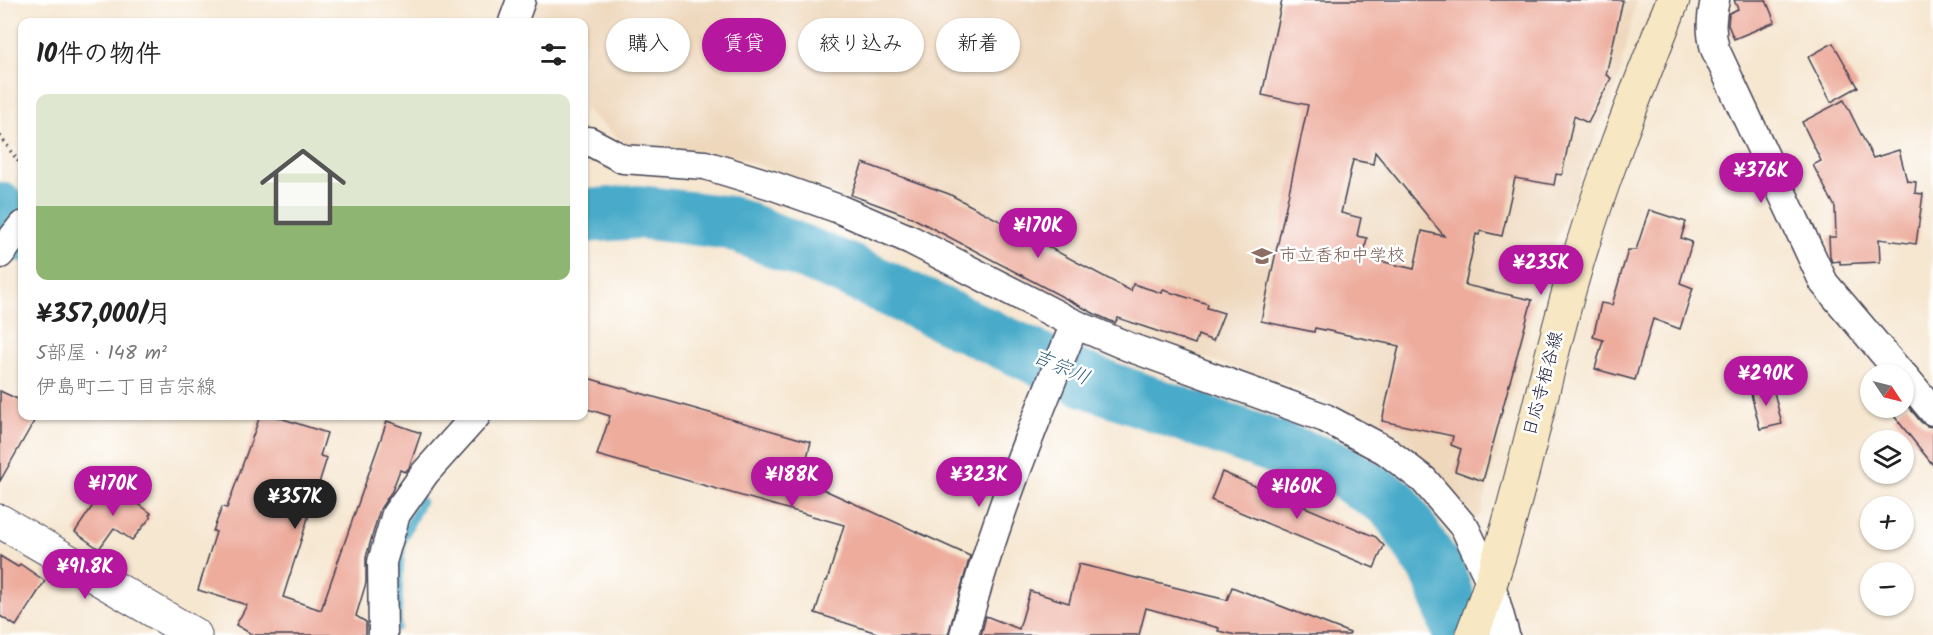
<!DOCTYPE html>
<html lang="ja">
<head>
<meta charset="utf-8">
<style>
  body { margin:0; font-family:Kalam,"Klee One",sans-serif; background:#f2f2f2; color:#222; height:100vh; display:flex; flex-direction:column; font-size:22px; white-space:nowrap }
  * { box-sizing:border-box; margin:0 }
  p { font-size:20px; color:#767676 }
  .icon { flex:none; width:33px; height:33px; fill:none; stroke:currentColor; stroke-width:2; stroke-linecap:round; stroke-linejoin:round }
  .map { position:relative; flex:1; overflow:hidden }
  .details { position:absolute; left:18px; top:18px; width:570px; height:402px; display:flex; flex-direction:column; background:#fff; border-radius:12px; box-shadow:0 2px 4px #0004 }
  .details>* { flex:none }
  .top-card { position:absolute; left:606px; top:18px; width:570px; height:54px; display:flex; gap:12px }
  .needle { width:39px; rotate:125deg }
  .controls { position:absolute; left:1860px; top:364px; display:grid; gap:12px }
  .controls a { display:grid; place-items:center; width:54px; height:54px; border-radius:50%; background:#fff; box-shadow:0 2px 4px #0004; font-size:30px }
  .price { position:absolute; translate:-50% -51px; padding:0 14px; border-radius:21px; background:#b5179e; color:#fff; font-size:20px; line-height:39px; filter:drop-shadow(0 2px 3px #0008) }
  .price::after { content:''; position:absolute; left:50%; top:36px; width:18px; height:14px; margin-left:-9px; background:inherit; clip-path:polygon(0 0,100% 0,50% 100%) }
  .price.selected { background:#222; color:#fff }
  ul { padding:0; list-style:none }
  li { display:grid; align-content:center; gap:12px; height:318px; padding:0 18px }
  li+li { border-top:2px solid #e0e0e0 }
  li span { display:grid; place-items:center; height:186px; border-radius:12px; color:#555 }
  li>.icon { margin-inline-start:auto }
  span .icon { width:108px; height:108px; fill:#fffc; stroke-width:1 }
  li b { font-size:26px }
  h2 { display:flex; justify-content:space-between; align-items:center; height:72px; padding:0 18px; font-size:26px }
  .chip { padding:0 21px; border-radius:27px; background:#fff; box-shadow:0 2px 4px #0004; font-size:21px; line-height:54px }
  .chip.selected { background:#b5179e; color:#fff }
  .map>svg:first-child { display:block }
  .built { fill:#eed7bb }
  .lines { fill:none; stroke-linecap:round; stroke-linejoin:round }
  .stream { stroke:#4aabc9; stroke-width:9 }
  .river { stroke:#4aabc9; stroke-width:54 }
  .building { fill:#edac9c; fill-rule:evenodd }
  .minor-casing { stroke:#424052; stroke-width:31 }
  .tertiary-casing { stroke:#424052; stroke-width:35 }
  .secondary-casing { stroke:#424052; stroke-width:35 }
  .path { stroke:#424052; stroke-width:4; stroke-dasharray:1.5 4.5; stroke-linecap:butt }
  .minor { stroke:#fff; stroke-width:28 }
  .tertiary { stroke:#fff; stroke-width:33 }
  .secondary { stroke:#f7e8c3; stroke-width:33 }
  .labels { text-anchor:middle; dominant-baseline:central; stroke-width:5; stroke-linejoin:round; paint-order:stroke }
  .education-label { font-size:18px; fill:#785e54; stroke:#fff; text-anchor:start }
  .street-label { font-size:18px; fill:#22223b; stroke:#fff }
  .water-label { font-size:20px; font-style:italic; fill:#34607b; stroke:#fff }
</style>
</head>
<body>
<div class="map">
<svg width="1933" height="635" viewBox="0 0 1933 635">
  <rect width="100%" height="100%" fill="#fff"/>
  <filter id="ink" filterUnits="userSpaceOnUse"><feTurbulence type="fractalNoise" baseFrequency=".0167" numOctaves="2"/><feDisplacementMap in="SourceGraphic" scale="12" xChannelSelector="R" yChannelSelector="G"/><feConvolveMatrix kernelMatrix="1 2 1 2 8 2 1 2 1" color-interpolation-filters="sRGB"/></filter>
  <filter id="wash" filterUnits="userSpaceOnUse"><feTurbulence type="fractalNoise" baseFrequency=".008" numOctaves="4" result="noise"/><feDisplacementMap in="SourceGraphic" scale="24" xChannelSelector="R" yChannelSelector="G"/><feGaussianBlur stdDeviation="1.35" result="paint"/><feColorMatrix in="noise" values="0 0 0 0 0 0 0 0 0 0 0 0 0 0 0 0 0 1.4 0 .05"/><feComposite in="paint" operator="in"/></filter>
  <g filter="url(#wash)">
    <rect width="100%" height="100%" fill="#f6e7d1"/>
    <polygon class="built" points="534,0 1636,0 1619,78 1543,274 1481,514 1476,519 1444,482 1401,443 1340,408 1282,382 1105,328 906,221 729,154 624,143 584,108 584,22 526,22"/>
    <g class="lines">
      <polyline class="stream" points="397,627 399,570 402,540 421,501"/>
      <g class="river">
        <polyline points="0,209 22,235"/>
        <polyline points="584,216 639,212 731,223 845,269 1082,379 1340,470 1394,504 1439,574 1460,635"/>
      </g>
    </g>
    <g id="blocks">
      <g class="building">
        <path d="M1282,0H1623L1606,75L1611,78L1588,123L1574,116L1562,175L1556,174L1554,185L1515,178L1502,236L1480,231L1479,235L1476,234L1465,285L1532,300L1483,481L1455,471L1461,449L1451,445L1453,436L1382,421L1399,346L1315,328L1314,332L1261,321L1308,105L1262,95ZM1375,152L1444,236L1422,231L1414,269L1363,257L1367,238L1357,236L1361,218L1341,213L1353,160L1373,164Z"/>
        <polygon points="1734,0 1766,0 1775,22 1734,39 1728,25 1729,13 1738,9"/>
        <polygon points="1833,43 1858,87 1831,102 1808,57"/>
        <polygon points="1844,100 1873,158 1899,150 1907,181 1916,182 1915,193 1923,194 1916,244 1879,239 1880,262 1840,264 1840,261 1832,262 1830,257 1829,237 1836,237 1835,207 1813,165 1821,161 1802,122"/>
        <polygon points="863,163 949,194 1131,291 1133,284 1162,293 1163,290 1208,304 1207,308 1224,313 1213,341 1198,335 1195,344 1118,318 1115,323 1095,314 911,217 851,195"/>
        <polygon points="1649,210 1686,222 1681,238 1692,242 1680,283 1693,288 1680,329 1653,319 1635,380 1595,369 1603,340 1593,337 1601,303 1612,305 1628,250 1636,250"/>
        <polygon points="584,377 811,442 802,476 820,481 818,487 970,556 948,635 883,635 815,613 825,581 827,581 844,525 597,455 610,416 584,408"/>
        <polygon points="1772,384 1782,424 1760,429 1750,390"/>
        <polygon points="0,391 22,401 22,416 37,416 0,481"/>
        <polygon points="1907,405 1921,422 1927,426 1933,427 1933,465 1894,416"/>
        <polygon points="260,416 274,416 327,433 320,456 327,458 283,597 321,610 387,421 421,433 409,468 405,472 400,470 392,491 380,509 366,557 366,583 356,616 366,622 366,635 253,635 236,625 247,605 198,590 216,532 213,531 222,507 227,508"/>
        <polygon points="1222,472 1376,537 1384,546 1374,568 1211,500"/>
        <polygon points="108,483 151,513 149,515 151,517 132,540 114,528 99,549 75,532"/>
        <polygon points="0,556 18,567 20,564 45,581 16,626 0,616"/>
        <polygon points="1079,564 1227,600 1232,587 1350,633 1349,635 1236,635 1218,631 1219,628 1146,608 1139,635 981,635 986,616 1019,629 1030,591 1069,603"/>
      </g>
    </g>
  </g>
  <g filter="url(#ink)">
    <use href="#blocks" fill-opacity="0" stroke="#424052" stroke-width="1.5"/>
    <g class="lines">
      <g class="minor-casing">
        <g id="minor">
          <path d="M1715,0C1711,18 1710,32 1715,49L1824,283L1902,375"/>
          <polyline points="513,22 521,0"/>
          <polyline points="589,141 623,159 705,165 771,185 839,209 911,240 1075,324 1129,347 1325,418 1385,450 1424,480 1465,528 1490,581 1505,635"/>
          <polyline points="0,254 22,226"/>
          <polyline points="1904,376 1933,411"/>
          <polyline points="383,635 382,562 396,514 425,473 476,416"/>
          <path d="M964,635C991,529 1033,425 1075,324"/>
        </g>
      </g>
      <g class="tertiary-casing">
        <polyline id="tertiary" points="0,521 195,635"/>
      </g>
      <g class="secondary-casing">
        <path id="secondary" d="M1472,635C1517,520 1538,396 1573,277C1600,183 1637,91 1673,0"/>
      </g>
      <polyline class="path" points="0,136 22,166"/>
      <use href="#minor" class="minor"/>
      <use href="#tertiary" class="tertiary"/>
      <use href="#secondary" class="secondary"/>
    </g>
  </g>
  <defs>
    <g id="school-bare" transform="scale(1.62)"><path d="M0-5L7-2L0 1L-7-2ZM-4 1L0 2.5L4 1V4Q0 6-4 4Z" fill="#8d6e63" stroke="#fff" stroke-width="2.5" paint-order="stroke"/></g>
  </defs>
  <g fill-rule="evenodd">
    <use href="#school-bare" x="1262" y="256"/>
  </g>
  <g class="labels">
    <g class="education-label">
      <text x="1279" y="256">市立香和中学校</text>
    </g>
    <g class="street-label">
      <text transform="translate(1544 384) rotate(-75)">日応寺栢谷線</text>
    </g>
    <g class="water-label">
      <text transform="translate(1061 368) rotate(24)">吉宗川</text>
    </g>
  </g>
</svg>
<div class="controls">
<a><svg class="needle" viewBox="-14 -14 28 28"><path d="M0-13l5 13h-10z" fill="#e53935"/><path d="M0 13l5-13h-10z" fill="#767676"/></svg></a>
<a><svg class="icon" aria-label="layers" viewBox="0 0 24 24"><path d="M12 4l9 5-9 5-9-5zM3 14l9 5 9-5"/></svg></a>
<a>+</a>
<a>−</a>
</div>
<b class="price" style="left:1761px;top:204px">¥376K</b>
<b class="price" style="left:1038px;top:259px">¥170K</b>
<b class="price" style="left:1541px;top:296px">¥235K</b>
<b class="price" style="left:1766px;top:407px">¥290K</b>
<b class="price" style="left:792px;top:508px">¥188K</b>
<b class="price" style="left:979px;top:508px">¥323K</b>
<b class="price" style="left:113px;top:517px">¥170K</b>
<b class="price" style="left:1297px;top:520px">¥160K</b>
<b class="price selected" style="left:295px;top:530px">¥357K</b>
<b class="price" style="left:85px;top:600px">¥91.8K</b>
<div class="top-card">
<a class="chip">購入</a>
<a class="chip selected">賃貸</a>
<a class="chip">絞り込み</a>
<a class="chip">新着</a>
</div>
<section class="details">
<h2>10件の物件<svg class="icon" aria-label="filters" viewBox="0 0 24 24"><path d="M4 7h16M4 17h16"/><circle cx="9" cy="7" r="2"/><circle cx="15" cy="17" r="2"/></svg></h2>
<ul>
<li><span style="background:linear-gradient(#dfe7d0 60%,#8fb573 0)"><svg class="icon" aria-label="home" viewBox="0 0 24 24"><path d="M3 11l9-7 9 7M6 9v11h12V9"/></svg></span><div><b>¥357,000/月</b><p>5部屋 · 148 m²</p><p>伊島町二丁目吉宗線</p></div></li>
</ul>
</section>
</div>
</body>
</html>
